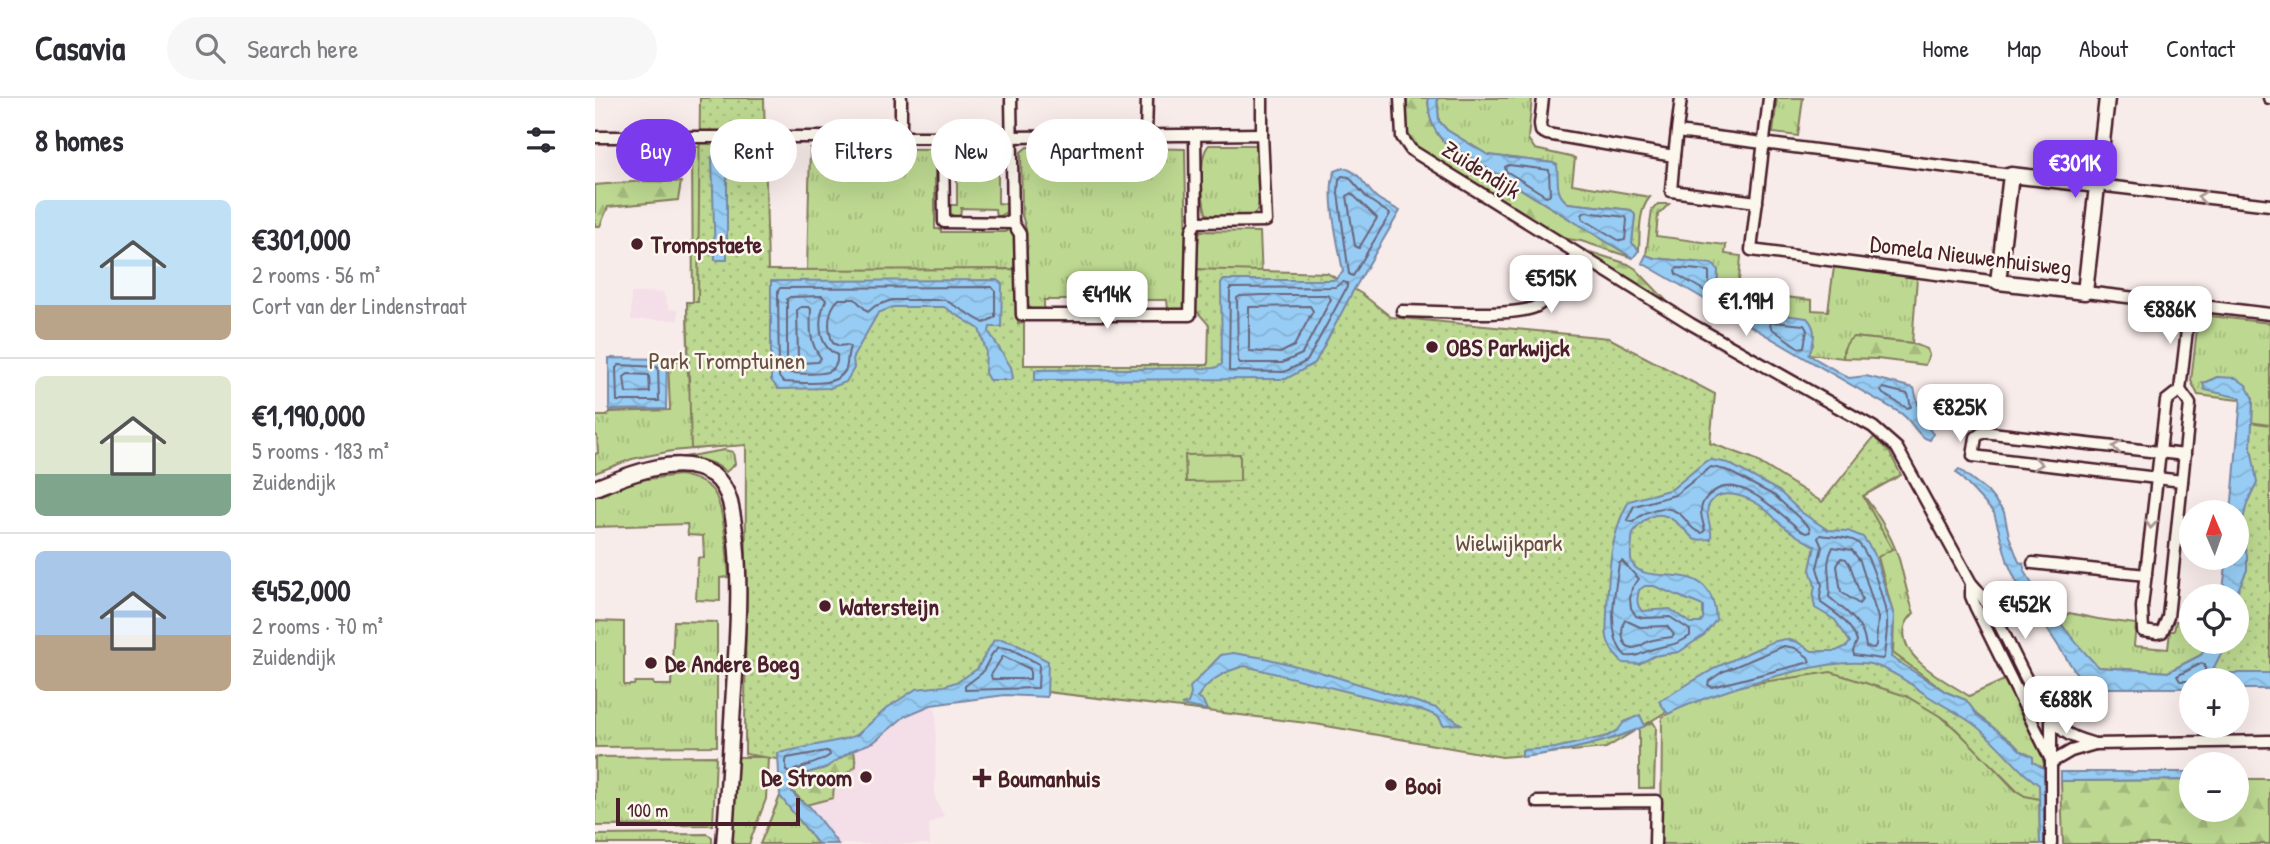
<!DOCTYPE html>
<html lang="en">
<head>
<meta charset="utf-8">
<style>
  body { margin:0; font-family:"Patrick Hand",sans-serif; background:#f7f7f7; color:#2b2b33; height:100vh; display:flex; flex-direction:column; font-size:26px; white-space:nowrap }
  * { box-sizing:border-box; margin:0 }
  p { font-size:23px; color:#7c7c81 }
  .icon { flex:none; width:38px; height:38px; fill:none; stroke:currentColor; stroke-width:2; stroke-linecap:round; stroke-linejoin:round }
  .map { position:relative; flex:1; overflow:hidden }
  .panel { display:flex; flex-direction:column; background:#fff; width:595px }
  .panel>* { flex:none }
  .banner { position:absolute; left:21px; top:21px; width:665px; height:63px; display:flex; gap:14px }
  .needle { width:46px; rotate:358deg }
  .buttons { position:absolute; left:1584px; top:402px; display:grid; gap:14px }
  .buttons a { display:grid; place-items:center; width:70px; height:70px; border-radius:50%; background:#fff; box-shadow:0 7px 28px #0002; font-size:35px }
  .scale { position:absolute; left:21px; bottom:18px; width:184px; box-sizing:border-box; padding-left:7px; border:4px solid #4a1f2b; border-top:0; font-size:19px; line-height:24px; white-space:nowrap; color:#4a1f2b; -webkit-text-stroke:5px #fbf7ec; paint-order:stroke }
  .price { position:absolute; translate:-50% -60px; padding:0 16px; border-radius:14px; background:#fff; color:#222; font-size:23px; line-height:46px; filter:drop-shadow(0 2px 4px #0008) }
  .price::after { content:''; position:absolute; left:50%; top:42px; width:21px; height:16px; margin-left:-10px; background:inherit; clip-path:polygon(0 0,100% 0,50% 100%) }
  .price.on { background:#7c3aed; color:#fff }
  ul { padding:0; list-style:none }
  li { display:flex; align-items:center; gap:21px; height:175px; padding:0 35px }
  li+li { border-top:2px solid #e1e1e2 }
  li span { display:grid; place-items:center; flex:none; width:196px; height:140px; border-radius:10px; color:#555 }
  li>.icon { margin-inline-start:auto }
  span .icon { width:84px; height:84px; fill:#fffc; stroke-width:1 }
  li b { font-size:30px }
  h2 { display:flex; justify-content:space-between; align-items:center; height:84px; padding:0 35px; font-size:30px }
  .chip { padding:0 24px; border-radius:32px; background:#fff; box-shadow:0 7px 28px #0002; font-size:24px; line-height:63px }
  .chip.on { background:#7c3aed; color:#fff }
  header { display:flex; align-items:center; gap:42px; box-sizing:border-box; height:98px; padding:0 35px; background:#fff; border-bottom:2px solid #e1e1e2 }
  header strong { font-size:33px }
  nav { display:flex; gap:38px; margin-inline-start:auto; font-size:24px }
  .search { width:490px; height:63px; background:#f7f7f7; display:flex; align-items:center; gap:18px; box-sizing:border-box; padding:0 24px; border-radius:38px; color:#7c7c81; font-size:26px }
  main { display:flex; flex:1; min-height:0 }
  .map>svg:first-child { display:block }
  .built { fill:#f4dee8 }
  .grass { fill:url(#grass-tufts); stroke:#847c5e; stroke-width:2 }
  .forest { fill:url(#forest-firs); stroke:#847c5e; stroke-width:2 }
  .park { fill:url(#park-dots); stroke:#847c5e; stroke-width:2 }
  .pitch { fill:#bdd991; stroke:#847c5e; stroke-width:2 }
  .water { fill:url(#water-waves); stroke:#7887a4; stroke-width:2; fill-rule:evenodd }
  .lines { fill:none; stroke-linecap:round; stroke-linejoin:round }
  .shore { stroke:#69657c; stroke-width:2 }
  .street-casing { stroke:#4a1f2b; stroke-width:15 }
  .secondary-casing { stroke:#4a1f2b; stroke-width:19 }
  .street { stroke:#fbf7ec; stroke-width:10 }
  .secondary { stroke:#fbf7ec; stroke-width:14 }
  .oneway { stroke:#ab9695 }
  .poi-dot { fill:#4a1f2b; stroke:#fbf7ec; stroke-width:2.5 }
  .labels { text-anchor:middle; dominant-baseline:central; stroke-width:5; stroke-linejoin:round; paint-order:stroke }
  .street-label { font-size:24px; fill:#4a1f2b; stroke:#fbf7ec }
  .poi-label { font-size:24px; font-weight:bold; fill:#4a1f2b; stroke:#fbf7ec; text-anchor:start }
  .park-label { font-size:24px; fill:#674e44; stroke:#fbf7ec }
</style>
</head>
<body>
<header>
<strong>Casavia</strong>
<div class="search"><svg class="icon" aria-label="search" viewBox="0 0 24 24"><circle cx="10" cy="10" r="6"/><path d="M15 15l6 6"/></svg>Search here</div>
<nav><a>Home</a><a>Map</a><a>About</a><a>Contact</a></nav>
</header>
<main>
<section class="panel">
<h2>8 homes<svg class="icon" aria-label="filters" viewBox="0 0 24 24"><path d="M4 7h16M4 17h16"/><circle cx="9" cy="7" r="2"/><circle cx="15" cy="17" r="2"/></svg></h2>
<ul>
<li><span style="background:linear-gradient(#bfe0f5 75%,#b9a48a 0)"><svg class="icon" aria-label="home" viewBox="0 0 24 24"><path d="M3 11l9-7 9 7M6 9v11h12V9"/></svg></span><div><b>€301,000</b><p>2 rooms · 56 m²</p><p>Cort van der Lindenstraat</p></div></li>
<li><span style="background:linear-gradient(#dfe7d0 70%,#7fa58c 0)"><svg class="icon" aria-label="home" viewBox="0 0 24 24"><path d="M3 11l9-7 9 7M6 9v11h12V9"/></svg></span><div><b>€1,190,000</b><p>5 rooms · 183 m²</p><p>Zuidendijk</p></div></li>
<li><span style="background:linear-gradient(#a9c7e8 60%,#b9a48a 0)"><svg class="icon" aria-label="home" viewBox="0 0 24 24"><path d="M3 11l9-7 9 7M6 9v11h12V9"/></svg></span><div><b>€452,000</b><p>2 rooms · 70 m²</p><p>Zuidendijk</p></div></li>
</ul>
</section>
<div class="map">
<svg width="1675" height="746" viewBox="0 0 1675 746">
  <defs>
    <pattern id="grass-tufts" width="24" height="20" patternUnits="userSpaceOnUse" patternTransform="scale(1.75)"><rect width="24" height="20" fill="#bdd991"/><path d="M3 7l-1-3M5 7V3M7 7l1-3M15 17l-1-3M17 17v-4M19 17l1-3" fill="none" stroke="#a4ba7d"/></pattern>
    <pattern id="forest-firs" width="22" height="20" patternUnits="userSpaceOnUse" patternTransform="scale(1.75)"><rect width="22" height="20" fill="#bdd991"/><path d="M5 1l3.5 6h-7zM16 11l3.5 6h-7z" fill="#a4ba7d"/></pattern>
    <pattern id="park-dots" width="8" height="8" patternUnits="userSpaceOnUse" patternTransform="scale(1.75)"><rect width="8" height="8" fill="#bdd991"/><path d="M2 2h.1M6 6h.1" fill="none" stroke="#a4ba7d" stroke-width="1.8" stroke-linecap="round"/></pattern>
    <pattern id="water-waves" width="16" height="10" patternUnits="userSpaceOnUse" patternTransform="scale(1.75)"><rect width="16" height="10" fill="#97cdf5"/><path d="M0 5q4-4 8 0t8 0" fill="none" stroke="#84b0d2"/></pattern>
  </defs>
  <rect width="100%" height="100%" fill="#f8ecea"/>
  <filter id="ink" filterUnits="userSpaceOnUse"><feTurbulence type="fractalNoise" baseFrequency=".0143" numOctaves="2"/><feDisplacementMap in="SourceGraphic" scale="14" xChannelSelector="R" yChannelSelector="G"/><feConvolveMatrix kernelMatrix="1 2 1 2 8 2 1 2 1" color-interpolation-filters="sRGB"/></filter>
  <g filter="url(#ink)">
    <g class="built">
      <polygon points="68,194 74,211 83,212 83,222 36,222 36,195"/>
      <polygon points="336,607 341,612 340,700 349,718 334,726 335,746 243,746 215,709 204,702 259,651 279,644 316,615"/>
    </g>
    <g class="grass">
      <path d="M842,0H937L933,41L940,51L980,60L977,86L1055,99C1043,113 1045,134 1044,152L1037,145L1040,117L1036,112L973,105L965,99L962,89V67L957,65L893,57L852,32L844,23Z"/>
      <polygon points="1182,0 1208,0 1203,38 1178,35"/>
      <path d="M614,47H662L665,101L662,113L655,119H618L611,115C607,101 603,57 614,47Z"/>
      <polygon points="97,49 166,49 174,344 77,353 37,361 0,375 0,356 3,355 2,338 0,337 0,318 12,318 14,314 75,312 73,263 92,263 94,289 92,211 98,211"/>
      <polygon points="432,49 477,50 477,76 545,76 546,50 590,51 593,210 589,212 573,211 572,202 545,202 545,211 524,211 524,202 497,202 497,211 476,211 476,202 449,202 449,211 436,211 431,205 431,131 427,117 426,54"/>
      <polygon points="215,50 340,51 340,131 346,131 346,134 411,134 412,131 417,131 422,138 422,158 419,159 418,217 212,172"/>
      <polygon points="362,50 403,50 403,105 412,106 411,114 401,120 400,111 366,110 365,120 360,119 355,115 355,107 362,107"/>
      <polygon points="1063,106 1074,106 1063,117 1061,138 1131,147 1130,156 1146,158 1143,194 1217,202 1217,212 1233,213 1239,169 1322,180 1317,245 1258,239 1248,252 1248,260 1213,256 1218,247 1182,217 1158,213 1122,191 1123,172 1118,166 1059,160 1051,157 1057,111"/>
      <polygon points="605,133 665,134 667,182 615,226 604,212 600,212 599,168"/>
      <polygon points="1607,217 1675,225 1675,335 1642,544 1642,499 1656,349 1658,301 1622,279 1608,285 1647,300 1643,302 1603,297 1596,283 1603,222"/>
      <path d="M129,352L138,354L140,366L131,374C114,358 93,361 72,362Z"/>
      <path d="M84,377C96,379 110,383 118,393C130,409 132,459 134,479L125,480V503L101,502L103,460H109L108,438L93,437L92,426L0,429V397L37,383Z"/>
      <path d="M1262,390C1279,409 1296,436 1304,461C1309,479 1312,497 1319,515C1316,518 1311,524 1310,529C1302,560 1353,584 1374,598L1409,582L1446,653L1450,671L1438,664V659L1426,653L1417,644L1382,617L1371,602L1351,594L1295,559Z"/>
      <polygon points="1474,515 1503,521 1541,526 1539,548 1573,551 1575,533 1579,533 1581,523 1596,524 1596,544 1615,544 1606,557 1573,574 1503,569 1483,548 1464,523"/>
      <polygon points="0,523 29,524 29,587 39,587 40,584 58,584 59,587 76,587 79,523 122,524 122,648 0,649"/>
      <path d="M1240,566C1271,579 1305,590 1333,609C1366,632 1392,663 1420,692L1429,697H1444L1445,746H1066L1067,619C1119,588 1182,580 1240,566Z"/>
      <polygon points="1058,624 1061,629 1059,690 1044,690 1044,630"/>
      <polygon points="121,658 118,727 0,728 0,659"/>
      <polygon points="142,659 173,659 171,701 154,746 137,746"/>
      <polygon points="185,698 223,746 165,746"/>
      <polygon points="112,736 117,739 117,746 0,746 0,737"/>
    </g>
    <g class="forest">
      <path d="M812,0H833C834,18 836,29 848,43L1038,160L986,143L959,139L825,54C807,37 812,23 812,0Z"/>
      <polygon points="50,83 86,84 83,102 13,109 5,128 0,128 0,87"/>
      <polygon points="976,148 1033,166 1041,171 1083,215"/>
      <path d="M1258,239L1317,245L1332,251L1334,257L1330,267L1282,261L1248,260C1248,251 1250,244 1258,239Z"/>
      <polygon points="259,651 261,668 239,686 238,700 211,707 197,693 196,683 208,676 230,670"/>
      <polygon points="1642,681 1675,681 1675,746 1468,746 1466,683 1596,682 1596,712 1642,712"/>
    </g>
    <g class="park">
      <polygon points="105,0 169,0 173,172 423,171 423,225 429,225 429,267 613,267 614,227 599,210 600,171 732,175 767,196 796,219 1014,240 1120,296 1115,345 1157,360 1227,404 1279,339 1295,355 1306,377 1268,398 1297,451 1283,459 1299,519 1298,555 1371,609 1448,687 1449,702 1430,698 1422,693 1353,623 1311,598 1236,574 1106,593 1011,650 907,659 720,626 368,584 207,665 150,656 151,347 96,351 92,204 103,204"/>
      <polygon points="1654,324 1675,327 1675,580 1602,578 1622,544 1642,544 1642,499 1631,499 1642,460"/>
    </g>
    <polygon class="pitch" points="645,356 645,383 591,384 590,357"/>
    <g class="water">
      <path d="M833,0H842L844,23L852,32L893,57L958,65L962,67C964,83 959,95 973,105L1036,112L1040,117L1037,145L1044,152L1038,160L848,43C836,29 834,18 833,0Z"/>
      <polygon points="121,57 128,57 132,62 132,162 120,162 117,59"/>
      <path d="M748,70C765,73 769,88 781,99C788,105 797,108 805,113L758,193L720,265L691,281L440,282V272L620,270L627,266L626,185L629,182H740L748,174C744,149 730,95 740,73Z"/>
      <path d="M1051,157L1059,160L1118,166L1123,172L1122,191L1158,213L1212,220C1223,231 1219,244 1214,257L1254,280L1271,278L1319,290L1327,321L1338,336L1335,342C1321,339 1317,321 1304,314C1218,266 1133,214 1047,165Z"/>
      <polygon points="402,182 407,186 406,229 395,229 394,234 416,269 418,280 416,282 394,282 390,275 391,252 384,231 349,209 298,209 283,215 258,259 259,270 251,284 235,290 183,291 176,282 176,183"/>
      <polygon points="14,260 72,261 71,311 14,312"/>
      <polygon points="1622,279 1641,280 1651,287 1658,301 1656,349 1662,384 1652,405 1647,426 1648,443 1652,457 1652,472 1640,499 1627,499 1632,460 1642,460 1642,415 1636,415 1646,300 1610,292 1608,286"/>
      <path d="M1117,362L1133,365L1184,393L1206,414L1233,432L1253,433L1268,439L1279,455L1299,518L1296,559L1351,594L1371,602L1382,617L1417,644L1426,653L1438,659V664L1450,671L1449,746H1445L1444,687L1430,676C1412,659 1392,634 1371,621C1358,612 1343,605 1330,596C1314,585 1298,573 1279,567C1240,555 1111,596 1073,616L1064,603L1124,568L1177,544L1190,541L1202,544L1217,553H1241L1252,548L1255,544L1240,522L1220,510L1218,499L1220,488L1215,471L1220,448C1208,442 1197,435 1187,427C1181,422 1176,416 1171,412C1157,400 1123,385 1113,409C1110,418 1118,431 1116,441L1100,442C1085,428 1068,404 1047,425C1040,431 1037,434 1037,443C1037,450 1034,458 1037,465C1052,493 1118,453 1121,522L1109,537L1084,554L1059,558L1044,566L1028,565C1021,558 1016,553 1013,543C1010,535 1012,524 1012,515C1013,479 1015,435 1034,403L1077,391L1111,363ZM1050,488H1059L1108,508V521L1105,525H1095L1075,511L1047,513C1041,507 1042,501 1044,492Z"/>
      <path d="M1364,371L1392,393L1409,414L1414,438L1424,464L1428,465C1430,487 1486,551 1503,569L1573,574L1606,557L1615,544H1632L1616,575H1675V591H1642V583H1596V590H1491L1422,485L1413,465L1399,415L1361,374Z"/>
      <polygon points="406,541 419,545 453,563 452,599 410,597 336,607 310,618 279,644 258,652 230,670 208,676 196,683 197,694 204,702 215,709 243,746 223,746 185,698 183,655 250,641 262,637 292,610 321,591 349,588 364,583 382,571 399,542"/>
      <path d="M638,555L670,560L725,574L841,610L866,626L848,627L844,619L830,613L650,568C629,573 613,582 602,600L608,603L612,612L586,607L593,605L596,596L595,589L626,557Z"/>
      <path d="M1045,617L1050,628C1010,646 970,654 927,659V652L960,650L1013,638L1023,632L1029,624Z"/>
      <polygon points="1466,674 1596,674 1596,682 1466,683"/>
    </g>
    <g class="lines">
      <g class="shore">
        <polygon points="914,67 954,72 955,97 951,98 911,73 910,69"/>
        <polygon points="747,78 754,79 773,101 795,116 758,178 754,176 743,95 744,81"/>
        <polygon points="756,95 782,120 764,150 760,148 752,98"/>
        <polygon points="990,114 1031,119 1032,122 1030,142 1025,143 988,121 987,117"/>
        <polygon points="1083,170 1114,173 1114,192 1110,193 1081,176 1080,172"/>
        <polygon points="748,184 752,185 752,189 712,263 689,274 634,273 635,190 740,189"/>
        <path d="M397,189L400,193V219L389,225L350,202H297L280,208L273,214L260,201H244C232,212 232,231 238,245L244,248L252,247L255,249C252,256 253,264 251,271C242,291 206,284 188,284L184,279L183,193L185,190Z"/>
        <polygon points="667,197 732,197 736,201 707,256 687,265 645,265 643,262 642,200 645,198"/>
        <path d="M227,198L231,202C222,221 222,247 242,257C245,282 212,275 194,275L192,272V201L195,199Z"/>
        <polygon points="715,208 718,213 699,248 685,255 654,253 654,209"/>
        <path d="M206,209H214L216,211C215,230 214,245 226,260L223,264L206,265L203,262L202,212Z"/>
        <polygon points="1178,224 1209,227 1212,232 1209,249 1204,250 1176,230 1175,226"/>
        <polygon points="24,267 63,269 64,303 22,303 21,270"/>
        <polygon points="33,276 54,277 55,294 31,295 29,279"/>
        <polygon points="1288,290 1313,296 1316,309 1312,310 1288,296 1286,293"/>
        <path d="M1116,369L1131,372L1180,398L1214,429L1215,434L1211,435L1206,433C1184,415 1142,370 1114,397C1102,408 1106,418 1110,432L1107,435C1096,433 1094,424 1086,417C1070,404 1051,412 1038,424L1033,423L1034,418L1039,408L1080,397Z"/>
        <path d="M1225,437C1236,439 1252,438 1262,444C1275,454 1289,504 1292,520C1293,533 1290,546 1289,559L1287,561L1259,557L1258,553L1262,543C1255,524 1242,516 1226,505L1225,498L1227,487L1222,470L1227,449L1223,440Z"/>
        <path d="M1238,449L1257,452L1265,463L1283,520L1281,547L1279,550L1271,549C1269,525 1251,513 1234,499C1237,479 1228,468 1238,449Z"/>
        <polygon points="1246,460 1251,461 1255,467 1267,502 1264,506 1246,494 1242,468"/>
        <path d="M1027,463L1044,481L1037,490L1035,501L1036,510L1041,518L1048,520L1075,519L1095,532V538C1080,548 1075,546 1058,551C1046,555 1045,559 1031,558C1010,539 1020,492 1024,466Z"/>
        <path d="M1030,522L1045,529L1072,528L1079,537L1077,539C1069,540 1061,541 1054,543C1049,545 1044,550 1038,550C1025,549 1026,529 1030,522Z"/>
        <polygon points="1189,548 1200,550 1213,559 1215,564 1117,589 1113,587 1114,583 1127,574"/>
        <polygon points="404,549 416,551 444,566 443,590 370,592 370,588 387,575 397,556"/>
        <polygon points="408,558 435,571 435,581 397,581 396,577"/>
        <polyline points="1596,583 1585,583 1582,578 1607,565 1610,567 1610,575 1614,580 1636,583"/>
        <path d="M231,653L234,654L235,657C224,666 208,667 195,675L191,673V663L192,660Z"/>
      </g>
      <g class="street-casing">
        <g id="street">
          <polyline points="306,0 306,39"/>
          <path d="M805,0L807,39L816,52L1096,226L1278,329L1302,350L1376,485C1414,525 1429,601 1470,634C1478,640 1490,643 1500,646"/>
          <polyline points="948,0 945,26 946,33 952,36 1079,58 1076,93 1162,104"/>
          <polyline points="1174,0 1156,152 1403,184"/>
          <polyline points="1674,0 1675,0"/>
          <polyline points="1082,34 1416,77"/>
          <polyline points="667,36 667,0"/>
          <polyline points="551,38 552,0"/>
          <polyline points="0,39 417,39 667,36 671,123 601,124 600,37"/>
          <polyline points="348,39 349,124 418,125 416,0"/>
          <polyline points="1079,58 1086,0"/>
          <polyline points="1502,87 1675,107"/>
          <polyline points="418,125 425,136 427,217 595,217 597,132 601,124"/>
          <polyline points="1490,194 1675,216"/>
          <path d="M807,213C835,213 921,220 942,208C958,199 972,171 981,156"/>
          <polyline points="1585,292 1571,303 1547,509 1548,533 1562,535 1567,534 1573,519 1595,306 1585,292 1595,206"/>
          <polyline points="1587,383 1378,358 1381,339 1388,334 1590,357"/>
          <polyline points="1438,465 1551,477"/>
          <polyline points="1376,485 1376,498 1381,510 1457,664"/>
          <polyline points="1457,664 1476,653 1500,646 1675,643"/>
          <polyline points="942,704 1061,703 1060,746"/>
          <polyline points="1456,746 1456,621"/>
        </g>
      </g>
      <g class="secondary-casing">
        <g id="secondary">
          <polyline points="1502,87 1416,77 1403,184 1490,194 1512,0"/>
          <path d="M0,390C33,377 85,354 118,377C127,384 132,393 135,404C149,466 142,543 138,607C135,653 133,700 129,746"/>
        </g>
      </g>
      <use href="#street" class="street"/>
      <use href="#secondary" class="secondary"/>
    </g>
    <defs><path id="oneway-chevron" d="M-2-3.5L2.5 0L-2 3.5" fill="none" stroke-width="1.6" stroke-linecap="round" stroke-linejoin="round" transform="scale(1.75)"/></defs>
    <g class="oneway">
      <use href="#oneway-chevron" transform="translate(1607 99) rotate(-173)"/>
      <use href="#oneway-chevron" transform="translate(1522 349) rotate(-173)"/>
      <use href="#oneway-chevron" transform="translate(1443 366) rotate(7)"/>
      <use href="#oneway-chevron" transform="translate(1556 426) rotate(96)"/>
    </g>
  </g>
  <g class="poi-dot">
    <circle cx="42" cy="146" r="7"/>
    <circle cx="837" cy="249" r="7"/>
    <circle cx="230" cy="508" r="7"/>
    <circle cx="56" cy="565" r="7"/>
    <circle cx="271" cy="679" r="7"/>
    <path d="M383.5 669.5h7v7h7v7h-7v7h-7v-7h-7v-7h7z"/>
    <circle cx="796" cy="687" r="7"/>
  </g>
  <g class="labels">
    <g class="street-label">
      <text transform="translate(887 71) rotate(32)">Zuidendijk</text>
      <text transform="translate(1376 157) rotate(7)">Domela Nieuwenhuisweg</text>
    </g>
    <g class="poi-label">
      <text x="56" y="146">Trompstaete</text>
      <text x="851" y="249">OBS Parkwijck</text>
      <text x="244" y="508">Watersteijn</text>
      <text x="70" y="565">De Andere Boeg</text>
      <text x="257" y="679" text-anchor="end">De Stroom</text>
      <text x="403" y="680">Boumanhuis</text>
      <text x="810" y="687">Booi</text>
    </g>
    <g class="park-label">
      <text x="132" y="262">Park Tromptuinen</text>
      <text x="914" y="444">Wielwijkpark</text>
    </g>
  </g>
</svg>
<div class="buttons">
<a><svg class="needle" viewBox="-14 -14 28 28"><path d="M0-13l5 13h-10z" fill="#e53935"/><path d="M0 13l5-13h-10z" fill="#7c7c81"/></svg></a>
<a><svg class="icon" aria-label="locate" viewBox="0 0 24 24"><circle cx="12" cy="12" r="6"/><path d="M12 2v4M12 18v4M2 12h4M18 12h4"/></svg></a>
<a>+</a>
<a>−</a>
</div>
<div class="scale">100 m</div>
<b class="price on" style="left:1480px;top:102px">€301K</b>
<b class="price" style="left:956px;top:217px">€515K</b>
<b class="price" style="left:512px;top:233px">€414K</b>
<b class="price" style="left:1151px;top:240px">€1.19M</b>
<b class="price" style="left:1575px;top:248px">€886K</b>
<b class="price" style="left:1365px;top:346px">€825K</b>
<b class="price" style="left:1430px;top:543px">€452K</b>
<b class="price" style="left:1471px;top:638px">€688K</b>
<div class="banner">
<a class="chip on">Buy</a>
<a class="chip">Rent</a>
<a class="chip">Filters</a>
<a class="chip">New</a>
<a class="chip">Apartment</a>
</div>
</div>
</main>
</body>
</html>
